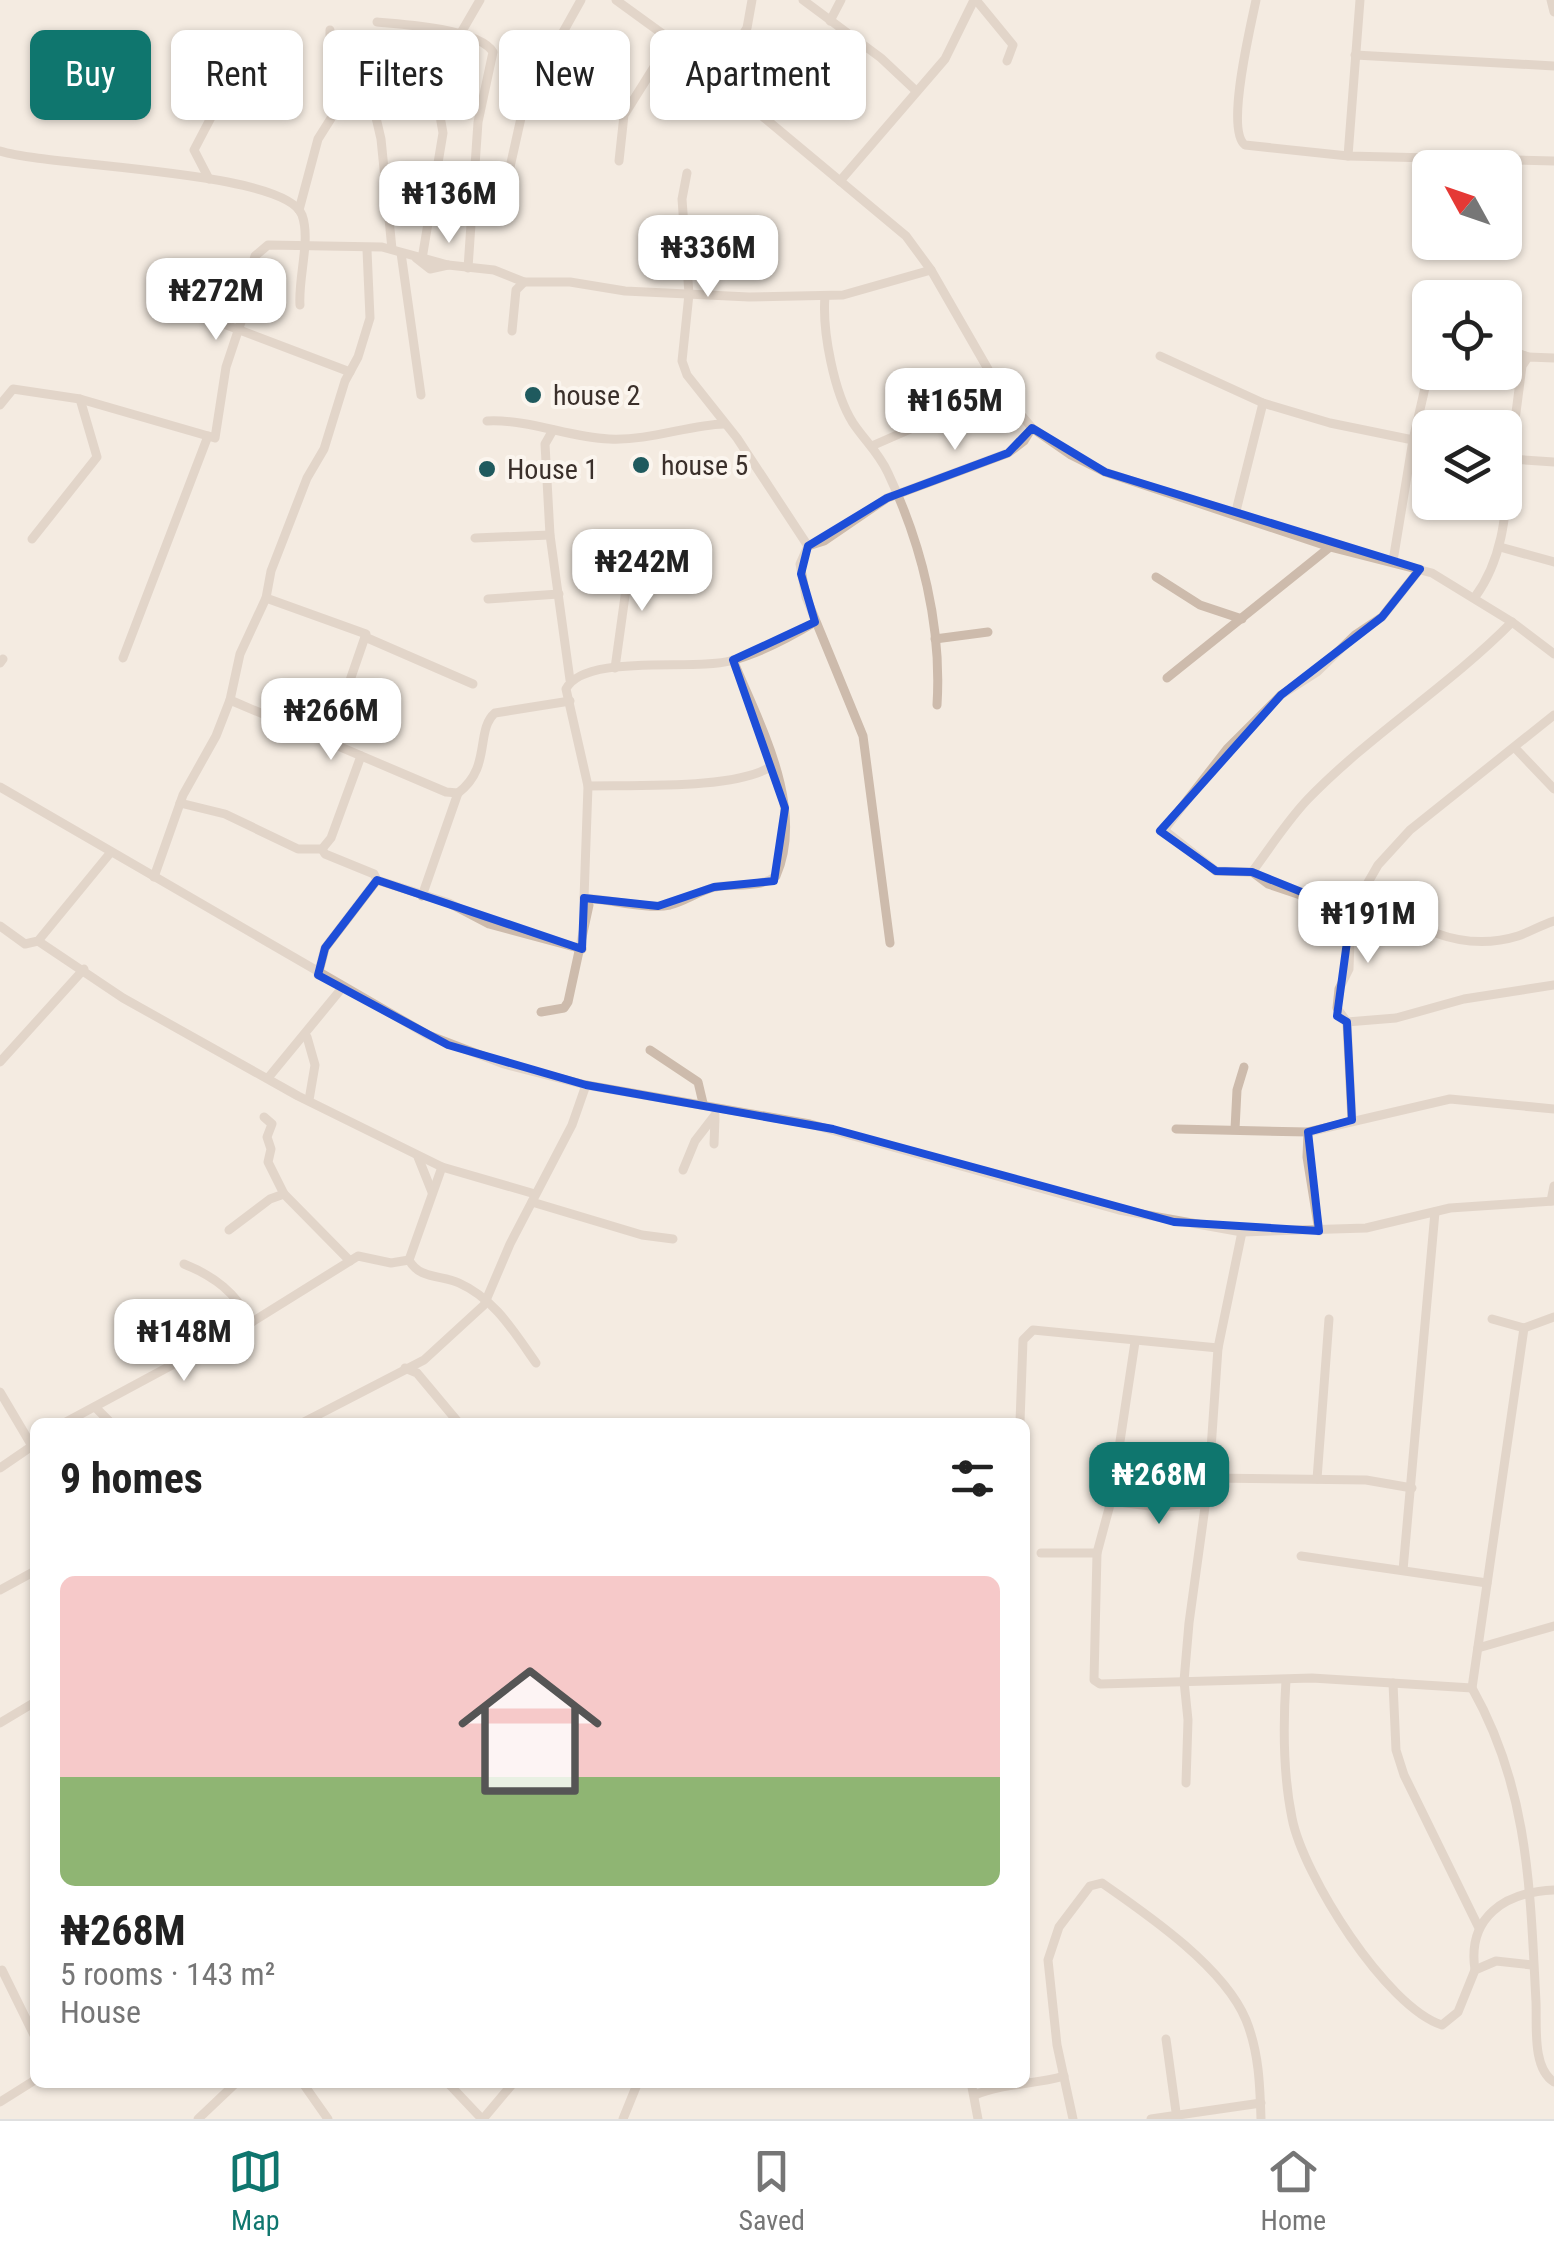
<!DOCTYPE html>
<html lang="en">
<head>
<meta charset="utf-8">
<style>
  body { margin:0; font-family:"Roboto Condensed",sans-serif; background:#f6f6f6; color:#222; height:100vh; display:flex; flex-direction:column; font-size:38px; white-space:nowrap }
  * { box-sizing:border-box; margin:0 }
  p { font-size:32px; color:#767676 }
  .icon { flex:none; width:55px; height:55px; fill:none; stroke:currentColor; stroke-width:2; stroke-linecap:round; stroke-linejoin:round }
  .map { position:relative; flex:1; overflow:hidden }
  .drawer { position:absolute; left:30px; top:1418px; width:1000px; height:670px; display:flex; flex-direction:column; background:#fff; border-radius:15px; box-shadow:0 2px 8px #0004 }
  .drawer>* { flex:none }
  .guide { position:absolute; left:30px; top:30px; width:1000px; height:90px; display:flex; gap:20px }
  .needle { width:65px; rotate:310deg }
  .fabs { position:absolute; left:1412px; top:150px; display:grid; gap:20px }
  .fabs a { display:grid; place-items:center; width:110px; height:110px; border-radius:15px; background:#fff; box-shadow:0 2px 8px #0004; font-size:50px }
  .price { position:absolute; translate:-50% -85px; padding:0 22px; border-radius:20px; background:#fff; color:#222; font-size:32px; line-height:65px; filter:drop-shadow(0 2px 5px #0008) }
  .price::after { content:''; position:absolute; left:50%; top:60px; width:30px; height:22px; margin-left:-15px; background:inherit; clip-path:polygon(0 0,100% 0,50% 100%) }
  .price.active { background:#0f766e; color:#fff }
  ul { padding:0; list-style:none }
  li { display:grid; align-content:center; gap:20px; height:530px; padding:0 30px }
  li+li { border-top:2px solid #e0e0e0 }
  li span { display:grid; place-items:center; height:310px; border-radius:15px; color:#555 }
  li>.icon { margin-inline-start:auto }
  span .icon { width:180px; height:180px; fill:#fffc; stroke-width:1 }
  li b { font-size:42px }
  h2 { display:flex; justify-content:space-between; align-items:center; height:120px; padding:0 30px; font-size:42px }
  .pill { padding:0 35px; border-radius:15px; background:#fff; box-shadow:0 2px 8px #0004; font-size:35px; line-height:90px }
  .pill.active { background:#0f766e; color:#fff }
  .menu { display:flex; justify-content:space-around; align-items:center; height:140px; border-top:2px solid #e0e0e0; background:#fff; font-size:28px; color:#767676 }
  .menu a { display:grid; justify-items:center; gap:5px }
  .menu .active { color:#0f766e }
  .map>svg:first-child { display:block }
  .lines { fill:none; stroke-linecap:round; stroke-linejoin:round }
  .minor { stroke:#cdbbac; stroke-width:9 }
  .marked { fill:none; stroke:#1d4ed8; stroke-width:8; stroke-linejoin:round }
  .poi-dot { fill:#1f5a5e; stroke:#fbf5ee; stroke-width:4 }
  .labels { text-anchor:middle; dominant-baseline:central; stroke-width:8; stroke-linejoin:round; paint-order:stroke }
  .poi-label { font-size:28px; fill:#3b302b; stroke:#fbf5ee; text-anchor:start }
</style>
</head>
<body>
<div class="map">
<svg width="1554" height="2119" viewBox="0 0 1554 2119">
  <rect width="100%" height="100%" fill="#f4ebe1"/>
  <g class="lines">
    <g class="minor">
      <polyline points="616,0 671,40 906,236 931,270 1000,390 1032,428 1071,455 1105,472 1330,547 1432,573 1512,622 1554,654"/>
      <polyline points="803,0 881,58 914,89"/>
      <polyline points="976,0 1013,45 1007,61"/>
      <path d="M1256,0C1251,25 1225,130 1245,145L1348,156L1554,161"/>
      <polyline points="1551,0 1554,12"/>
      <polyline points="830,21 841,0"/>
      <path d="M377,22C404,24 479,29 493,52L478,122L468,268"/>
      <polyline points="451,50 480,0"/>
      <polyline points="1355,55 1554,66"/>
      <polyline points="715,79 747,28 752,0"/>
      <polyline points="370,92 381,139 392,249"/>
      <polyline points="379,109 440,116 443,133 422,259"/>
      <path d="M0,151C49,167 286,170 302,215C311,240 298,277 300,305"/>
      <polyline points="1348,156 1360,0"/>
      <polyline points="619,161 624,115 671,40"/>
      <polyline points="438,167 508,176 525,100 581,0"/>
      <polyline points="687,173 682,199 689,294 682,361 687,375 737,438 808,546"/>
      <polyline points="209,179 194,150 240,62 252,60"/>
      <polyline points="840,181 945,59 974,0"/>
      <polyline points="299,210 318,139 342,101 330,49 330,30"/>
      <polyline points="401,253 421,395"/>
      <polyline points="416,258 430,269 448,265"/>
      <polyline points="155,294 173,311 208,318 350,372"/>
      <path d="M825,296C822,331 834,393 853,423C865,441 879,453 888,473C922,545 942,626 937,705"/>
      <polyline points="512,331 516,290 524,282"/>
      <polyline points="1505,348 1528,357"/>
      <polyline points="1160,356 1263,403 1330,423 1413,440 1393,561"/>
      <polyline points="0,405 13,389 80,399 215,438 226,367 246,307 248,279 255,256 268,245 382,247 448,265 494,270 524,282 570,282 625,291 749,297 843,295 931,270"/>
      <path d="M487,421C530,419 567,437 609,439C650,441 688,425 724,424"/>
      <polyline points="553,430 545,444 550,535 570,680"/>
      <polyline points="1413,440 1430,366"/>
      <polyline points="874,445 1000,390"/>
      <polyline points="1510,459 1522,366 1528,357 1554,358"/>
      <polyline points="1235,515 1263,403"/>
      <polyline points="475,538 550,535"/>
      <polyline points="32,539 97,457 80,399"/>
      <polyline points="1500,547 1554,562"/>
      <polyline points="1156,577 1200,605 1242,619"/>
      <path d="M1475,597C1505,556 1506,508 1510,459L1554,462"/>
      <polyline points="266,598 366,634 329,741"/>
      <polyline points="488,599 559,594"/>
      <polyline points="365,637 473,684"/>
      <polyline points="935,639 988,632"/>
      <polyline points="123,658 208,436"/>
      <polyline points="0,663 3,659"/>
      <polyline points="615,668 631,553"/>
      <polyline points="1167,678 1330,547"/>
      <path d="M230,700L446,792L458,793C492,768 475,730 495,713L570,701"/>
      <polyline points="1516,749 1554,789"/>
      <polyline points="361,756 331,838 322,849 325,854 374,874 377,880 449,903 489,924 582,949"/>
      <path d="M588,786C630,785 744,790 774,764"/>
      <polyline points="0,787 428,1035 504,1064 586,1085 810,1124 1119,1210 1242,1232 1366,1228 1450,1208 1554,1201"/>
      <polyline points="180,803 225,814 298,849 322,849"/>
      <path d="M1252,872C1270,848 1287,821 1308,799C1371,734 1449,686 1512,622"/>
      <polyline points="154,877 183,795 216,736 230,700 240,654 266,598 271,571 307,478 324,449 345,381 358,357 370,318 367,250"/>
      <path d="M1366,891C1409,926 1460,954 1518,936C1530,932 1541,925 1554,921"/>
      <polyline points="422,896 458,793"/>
      <path d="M584,898C610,899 647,910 670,905C685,901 699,891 715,887C735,883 759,889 776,876C806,807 759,724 733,660"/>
      <polyline points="1351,912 1268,884 1252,872 1216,871 1164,830 1227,749 1281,695 1317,672 1355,635 1382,617 1420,569"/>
      <polyline points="0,926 25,944 38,941 111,852"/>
      <polyline points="38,941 123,998 298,1096 442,1167"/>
      <polyline points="890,943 863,736 806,597 800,564 808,546 824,541 887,498 1008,453 1024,441 1032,428"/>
      <polyline points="318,975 325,948 377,880"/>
      <path d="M541,1012L564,1008L568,1002L589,905L584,898L588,786L566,689C584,653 693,671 730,661C760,653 789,638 815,622"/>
      <polyline points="1347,1022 1396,1018 1464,999 1554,985"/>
      <polyline points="307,1037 315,1065 309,1100"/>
      <polyline points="650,1050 698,1082 703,1103"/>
      <polyline points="0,1062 84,969"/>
      <polyline points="268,1078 342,988"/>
      <polyline points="264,1117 272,1124 267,1137 271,1149 268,1162 284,1194"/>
      <polyline points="1352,1120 1347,1022 1337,1008 1339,989 1349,969 1351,912 1378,865 1410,830 1554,715"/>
      <polyline points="1176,1129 1308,1132 1450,1099 1554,1109"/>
      <polyline points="1235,1129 1237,1090 1244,1067"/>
      <polyline points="1308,1132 1307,1157 1319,1231"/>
      <polyline points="714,1144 715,1118"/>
      <polyline points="418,1157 432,1192"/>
      <polyline points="683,1170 695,1141 715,1115"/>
      <polyline points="1551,1201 1554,1186"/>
      <polyline points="532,1202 642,1235 673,1239"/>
      <polyline points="229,1230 270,1199 284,1194 350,1261"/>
      <polyline points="409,1260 442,1167 535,1194"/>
      <path d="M409,1260C419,1279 441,1275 459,1283C495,1299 514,1332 536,1363"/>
      <path d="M184,1264C216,1277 234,1292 252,1322L358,1256L391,1263L409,1260"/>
      <polyline points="1492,1319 1524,1328 1554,1317"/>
      <path d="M1524,1328L1472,1688C1529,1789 1530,1890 1536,2002C1537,2026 1532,2068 1554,2082"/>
      <polyline points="1135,1342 1111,1501 1097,1553 1094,1680 1100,1684 1312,1678 1472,1688"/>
      <polyline points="405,1368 417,1373 458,1422"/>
      <polyline points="0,1392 32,1446"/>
      <polyline points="95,1407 110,1422"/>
      <polyline points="66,1422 252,1322"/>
      <polyline points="304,1422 424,1360 484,1305 510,1244 572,1125 586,1085"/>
      <polyline points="1020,1422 1023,1340 1033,1330 1218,1348"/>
      <polyline points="0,1468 35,1444"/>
      <polyline points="1209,1478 1366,1480 1412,1488"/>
      <polyline points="1317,1479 1329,1319"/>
      <polyline points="1111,1501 1158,1507 1205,1504"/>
      <polyline points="1041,1553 1097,1553"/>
      <polyline points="1301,1556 1487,1583"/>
      <polyline points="1403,1570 1435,1212"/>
      <polyline points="0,1590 35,1571"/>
      <polyline points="1478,1648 1554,1626"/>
      <path d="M1286,1680C1283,1725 1283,1774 1292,1818C1303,1875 1386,2007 1442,2025L1458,2012L1475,1970L1496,1961L1532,1965"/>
      <polyline points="1393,1683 1396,1750 1404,1775 1478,1926"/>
      <polyline points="0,1723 35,1702"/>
      <polyline points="1186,1783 1188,1720 1184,1681 1189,1623 1209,1478 1218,1348 1242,1232"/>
      <polyline points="2,1970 35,2037"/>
      <path d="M1475,1970C1467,1917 1505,1892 1554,1890"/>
      <polyline points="1166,2039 1176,2112"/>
      <polyline points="302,2082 328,2119"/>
      <polyline points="447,2082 482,2119"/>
      <polyline points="971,2082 978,2119"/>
      <path d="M975,2095C1003,2083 1034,2085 1064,2076"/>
      <polyline points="0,2102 35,2080"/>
      <polyline points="198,2119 237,2082"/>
      <polyline points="483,2119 514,2082"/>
      <polyline points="623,2119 638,2082"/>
      <path d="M1073,2119L1057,2045L1048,1960L1059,1927L1090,1886L1102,1883C1148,1915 1224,1967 1246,2020C1259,2052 1260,2086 1261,2119"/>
      <polyline points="1151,2119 1261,2103"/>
    </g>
  </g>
  <path d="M0 0H1554V2119H0ZM1032,428L1105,472L1420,569L1382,617L1281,695L1160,831L1216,871L1252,872L1351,912L1337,1016L1347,1022L1352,1120L1308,1132L1319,1231L1174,1222L833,1129L586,1085L448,1045L318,975L325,948L377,880L582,949L584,898L658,906L714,887L774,881L785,808L733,660L815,622L801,574L808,546L887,498L1008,453Z" fill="#f4ebe1" fill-opacity=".55" fill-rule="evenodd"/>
  <path class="marked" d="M1032,428L1105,472L1420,569L1382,617L1281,695L1160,831L1216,871L1252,872L1351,912L1337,1016L1347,1022L1352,1120L1308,1132L1319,1231L1174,1222L833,1129L586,1085L448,1045L318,975L325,948L377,880L582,949L584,898L658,906L714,887L774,881L785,808L733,660L815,622L801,574L808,546L887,498L1008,453Z"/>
  <g class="poi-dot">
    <circle cx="533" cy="395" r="10"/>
    <circle cx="641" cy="465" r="10"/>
    <circle cx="487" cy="469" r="10"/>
  </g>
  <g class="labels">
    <g class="poi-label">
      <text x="553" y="395">house 2</text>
      <text x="661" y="465">house 5</text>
      <text x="507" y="469">House 1</text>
    </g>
  </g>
</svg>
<div class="fabs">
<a><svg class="needle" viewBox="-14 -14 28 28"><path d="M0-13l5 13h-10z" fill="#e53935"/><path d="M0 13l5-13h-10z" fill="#767676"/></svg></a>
<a><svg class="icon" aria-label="locate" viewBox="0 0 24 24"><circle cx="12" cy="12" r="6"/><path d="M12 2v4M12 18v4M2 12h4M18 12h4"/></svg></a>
<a><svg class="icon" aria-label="layers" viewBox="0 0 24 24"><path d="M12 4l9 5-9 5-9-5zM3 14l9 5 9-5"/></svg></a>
</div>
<b class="price" style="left:449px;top:246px">₦136M</b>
<b class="price" style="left:708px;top:300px">₦336M</b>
<b class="price" style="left:216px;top:343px">₦272M</b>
<b class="price" style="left:955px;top:453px">₦165M</b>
<b class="price" style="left:642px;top:614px">₦242M</b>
<b class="price" style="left:331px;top:763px">₦266M</b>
<b class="price" style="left:1368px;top:966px">₦191M</b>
<b class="price" style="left:184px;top:1384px">₦148M</b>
<b class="price active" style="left:1159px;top:1527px">₦268M</b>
<div class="guide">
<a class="pill active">Buy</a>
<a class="pill">Rent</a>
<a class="pill">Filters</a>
<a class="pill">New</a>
<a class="pill">Apartment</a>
</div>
<section class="drawer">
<h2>9 homes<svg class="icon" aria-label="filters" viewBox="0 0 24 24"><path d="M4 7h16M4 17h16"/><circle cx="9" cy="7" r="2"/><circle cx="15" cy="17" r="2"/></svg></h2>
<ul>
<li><span style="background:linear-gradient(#f6c9c9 65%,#8fb573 0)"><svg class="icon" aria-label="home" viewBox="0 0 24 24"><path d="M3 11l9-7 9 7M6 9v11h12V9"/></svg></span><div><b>₦268M</b><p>5 rooms · 143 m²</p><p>House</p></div></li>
</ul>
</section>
</div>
<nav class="menu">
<a class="active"><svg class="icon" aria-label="map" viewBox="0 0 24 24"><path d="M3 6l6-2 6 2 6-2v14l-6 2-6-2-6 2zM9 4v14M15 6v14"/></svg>Map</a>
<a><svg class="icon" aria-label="saved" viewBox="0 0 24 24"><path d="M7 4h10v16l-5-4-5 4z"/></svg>Saved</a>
<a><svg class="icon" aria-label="home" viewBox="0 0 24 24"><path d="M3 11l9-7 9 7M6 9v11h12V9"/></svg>Home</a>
</nav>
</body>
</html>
